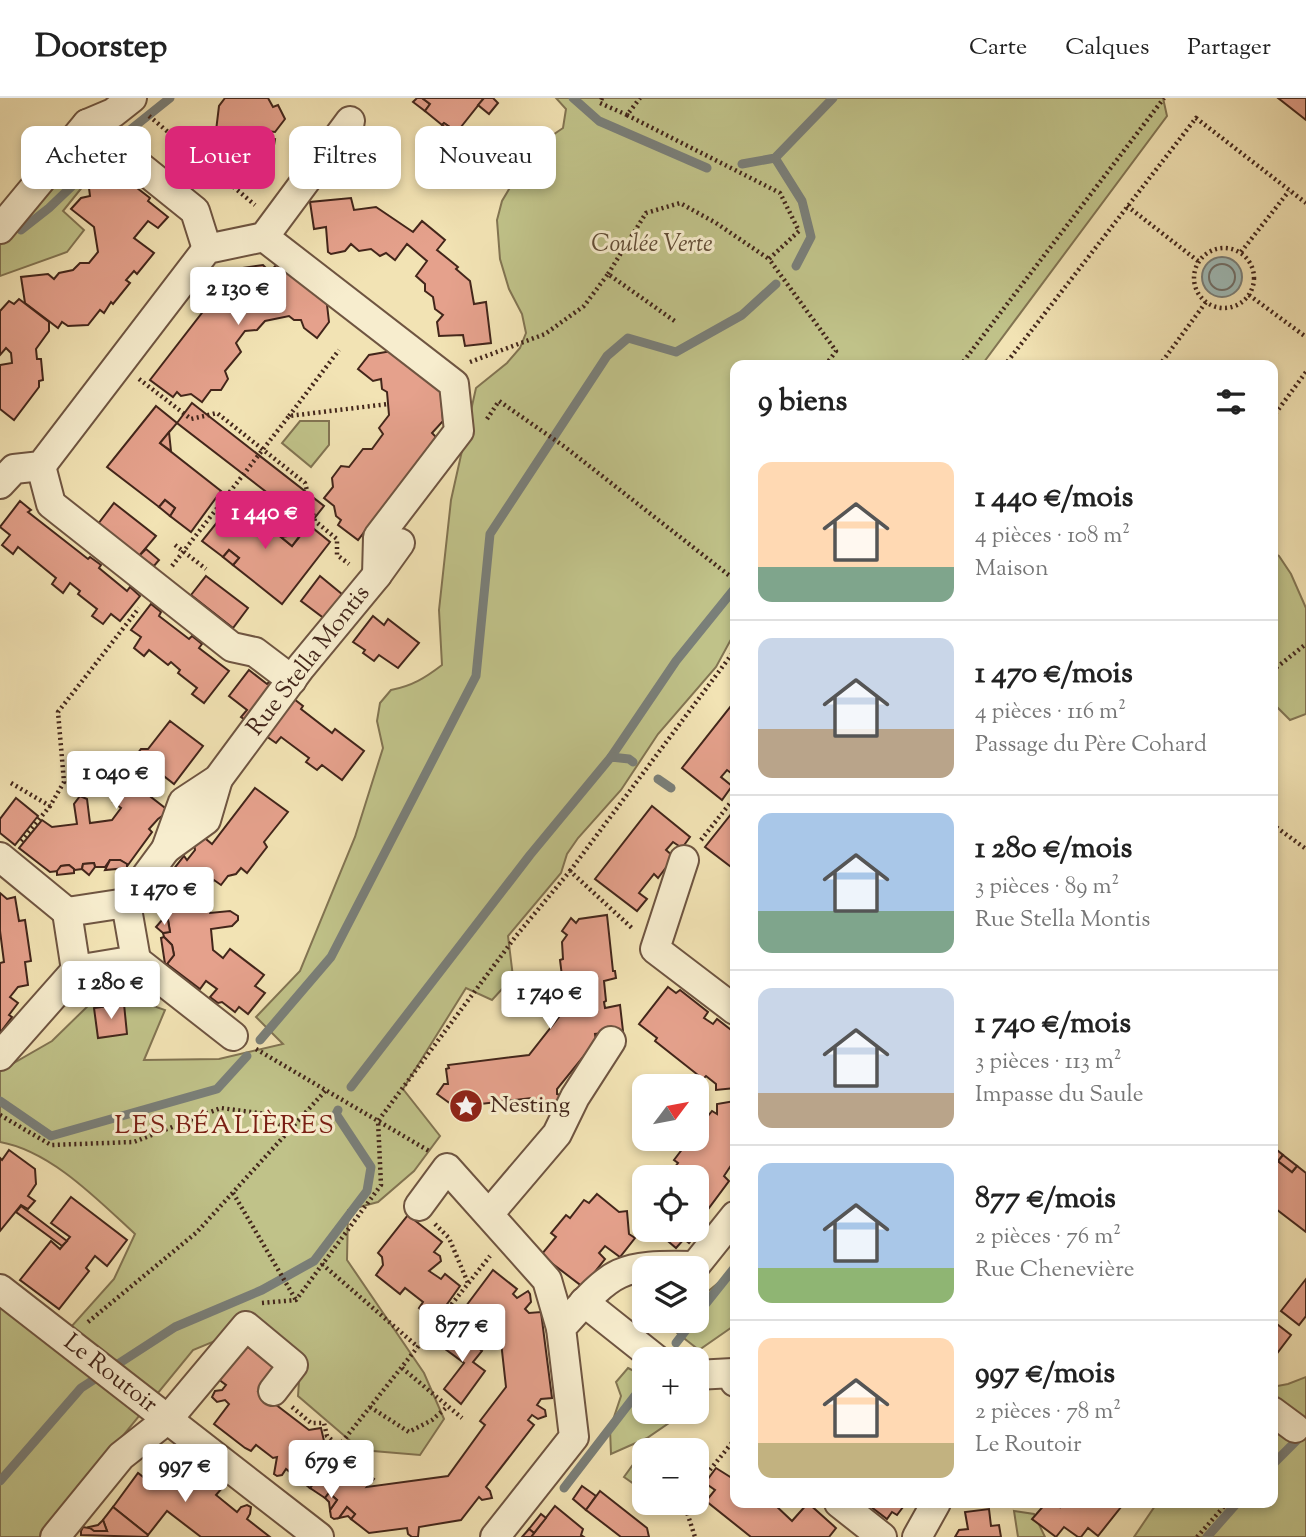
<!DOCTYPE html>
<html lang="fr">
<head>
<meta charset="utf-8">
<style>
  body { margin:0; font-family:"Sorts Mill Goudy",serif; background:#f6f6f6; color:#222; height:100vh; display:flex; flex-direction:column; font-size:26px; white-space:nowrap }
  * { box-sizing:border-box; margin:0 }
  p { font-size:23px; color:#767676 }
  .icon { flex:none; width:38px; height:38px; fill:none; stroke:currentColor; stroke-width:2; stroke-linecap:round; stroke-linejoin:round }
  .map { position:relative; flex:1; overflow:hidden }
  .details { position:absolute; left:730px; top:262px; width:548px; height:1148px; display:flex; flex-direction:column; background:#fff; border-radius:14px; box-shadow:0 4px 10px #0003 }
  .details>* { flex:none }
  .hud { position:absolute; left:21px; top:28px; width:604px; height:63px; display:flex; gap:14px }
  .needle { width:46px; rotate:58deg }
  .fabs { position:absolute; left:632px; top:976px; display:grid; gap:14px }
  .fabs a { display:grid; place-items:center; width:77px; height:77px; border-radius:14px; background:#fff; box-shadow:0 4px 10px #0003; font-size:35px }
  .price { position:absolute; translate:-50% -60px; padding:0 16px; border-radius:7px; background:#fff; color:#222; font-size:23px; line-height:46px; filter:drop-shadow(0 2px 4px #0008) }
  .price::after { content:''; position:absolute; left:50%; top:42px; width:21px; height:16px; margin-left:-10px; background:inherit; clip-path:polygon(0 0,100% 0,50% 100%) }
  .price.selected { background:#db2777; color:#fff }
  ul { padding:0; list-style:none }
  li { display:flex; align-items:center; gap:21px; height:175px; padding:0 28px }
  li+li { border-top:2px solid #e0e0e0 }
  li span { display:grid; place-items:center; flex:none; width:196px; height:140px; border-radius:14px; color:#555 }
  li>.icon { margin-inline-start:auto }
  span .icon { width:84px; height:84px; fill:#fffc; stroke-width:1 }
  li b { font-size:30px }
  h2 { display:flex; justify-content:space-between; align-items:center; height:84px; padding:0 28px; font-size:30px }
  .tag { padding:0 24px; border-radius:14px; background:#fff; box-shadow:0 4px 10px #0003; font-size:24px; line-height:63px }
  .tag.selected { background:#db2777; color:#fff }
  header { display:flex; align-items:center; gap:42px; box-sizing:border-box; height:98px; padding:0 35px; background:#fff; border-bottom:2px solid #e0e0e0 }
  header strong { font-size:33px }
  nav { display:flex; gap:38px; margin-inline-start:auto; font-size:24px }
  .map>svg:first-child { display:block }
  .green { fill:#c0c289; stroke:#827452; stroke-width:2 }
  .water { fill:#9fbbb8; stroke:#7a7f79; stroke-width:2 }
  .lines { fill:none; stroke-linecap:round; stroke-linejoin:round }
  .shore { stroke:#71706a; stroke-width:2 }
  .stream { stroke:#7a7f79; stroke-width:9 }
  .building { fill:#e5a18c; stroke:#43261b; stroke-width:2 }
  .minor-casing { stroke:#6f5541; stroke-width:32 }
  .path { stroke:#43261b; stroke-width:4.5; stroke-dasharray:2 3.5; stroke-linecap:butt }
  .minor { stroke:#f7edce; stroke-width:28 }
  .labels { text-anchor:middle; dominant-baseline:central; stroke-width:6; stroke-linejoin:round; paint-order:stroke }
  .park-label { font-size:24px; font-style:italic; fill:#624d36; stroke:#f7edce }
  .street-label { font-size:24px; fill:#43261b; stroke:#f7edce }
  .poi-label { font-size:24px; fill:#43261b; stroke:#f7edce; text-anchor:start }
  .neighbourhood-label { font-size:26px; letter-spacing:2px; fill:#7a1f14; stroke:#f7edce }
</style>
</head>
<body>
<header>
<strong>Doorstep</strong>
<nav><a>Carte</a><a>Calques</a><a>Partager</a></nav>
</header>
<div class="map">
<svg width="1306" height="1439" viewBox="0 0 1306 1439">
  <rect width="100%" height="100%" fill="#f2e3b4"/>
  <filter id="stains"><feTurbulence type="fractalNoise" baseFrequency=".00286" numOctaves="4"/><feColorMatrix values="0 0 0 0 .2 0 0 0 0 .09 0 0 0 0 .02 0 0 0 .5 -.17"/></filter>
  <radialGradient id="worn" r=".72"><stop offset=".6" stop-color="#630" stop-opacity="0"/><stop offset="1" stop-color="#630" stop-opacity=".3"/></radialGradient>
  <g class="green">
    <path d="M556,0H1163L1167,18L981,268H735V534L716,569L658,636L621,692L578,740L567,756L561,775L508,838L513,879L492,902L466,890L403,991L440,1038L414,1073L378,1104L348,1112L347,1162L424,1275L444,1321L420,1357L361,1352L298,1298L300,1268L256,1226L193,1252L40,1439H0V1204L55,1247L114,1181L135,1136C98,1102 51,1053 0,1044V973L52,943L95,901L142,904L165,912L144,962L219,961L283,946L256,919L300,873L355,739L383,650L377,623L380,605L391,592C412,588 425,580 442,567L439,512L451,402L476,290L507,265L520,250L526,235L522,216L509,191L500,161L497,122L502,103L521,71L547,41L563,30L566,11Z"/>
    <polygon points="76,65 92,77 63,113 84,132 67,154 0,178 0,141"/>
    <polygon points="300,323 329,323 329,347 311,369 282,345"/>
    <polygon points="1272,454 1279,458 1291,476 1306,510 1306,616 1290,622 1272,604"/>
    <polygon points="735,1171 735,1227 699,1252 662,1223 696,1223 697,1197 706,1195"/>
    <polygon points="628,1270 644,1278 644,1314 685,1314 647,1340 611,1356 610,1331 621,1298 616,1284"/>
    <polygon points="1306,1279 1306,1439 1134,1439 1157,1405 1272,1405 1272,1289 1288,1286"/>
    <polygon points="642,1354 644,1355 644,1393 624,1379"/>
    <polygon points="1014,1413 1034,1416 1045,1439 1018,1439"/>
  </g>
  <circle class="water" cx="1222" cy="179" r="20"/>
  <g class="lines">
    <circle class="shore" cx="1222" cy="179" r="13"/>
    <g class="stream">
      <polyline points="573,0 599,23 707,70"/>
      <polyline points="120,40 170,0"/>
      <polyline points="775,60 802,103 811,139 796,168"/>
      <polyline points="742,66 775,60 833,0"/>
      <polyline points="21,132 49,110 94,67"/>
      <polyline points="611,659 676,563 735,490"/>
      <polyline points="658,681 671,690"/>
      <polyline points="260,942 331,859 476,578 490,436 607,258 628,240 676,254 742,217 776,186"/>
      <polyline points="351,989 530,757 611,659 629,661 633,664"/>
      <polyline points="0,1003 51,1038 217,991 247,958"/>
      <polyline points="696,1218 735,1169"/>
      <polyline points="676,1245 693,1223"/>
      <polyline points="1272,1367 1302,1337"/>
      <polyline points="0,1383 81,1290 175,1229 262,1192 314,1163 367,1093 371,1069 336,1016 338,1012"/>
      <polyline points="564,1390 644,1286"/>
      <polyline points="1207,1439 1237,1405"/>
    </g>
  </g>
  <g class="building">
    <polygon points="225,0 268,0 273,9 278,7 285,21 275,34 250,31 246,37 246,40 251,42 254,38 275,41 271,66 253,63 248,51 234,48 236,36 216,33 219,8"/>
    <polygon points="417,0 422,0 430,6 425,13 413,4"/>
    <polygon points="422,0 484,0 457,34 444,25 442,27 425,13 430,6"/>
    <polygon points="484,0 493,0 498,5 489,16 478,7"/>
    <polygon points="1278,0 1306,0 1306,22"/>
    <polygon points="444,25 457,34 455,37 442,27"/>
    <polygon points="216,33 236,36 234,48"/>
    <polygon points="107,67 150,100 148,103 168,119 158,130 148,123 134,140 154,155 137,176 134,173 126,182 130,185 113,206 111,204 104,215 100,212 88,227 68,228 62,224 58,230 25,205 21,179 48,176 54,181 59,175 73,172 80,165 89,165 98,154 94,129 71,111 81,100 90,98 89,90"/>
    <polygon points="351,100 354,112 376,109 413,134 422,123 445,142 437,152 458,169 456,171 470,183 474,206 486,204 491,245 465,248 463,237 439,238 437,224 443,217 435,211 433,199 425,193 425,186 416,178 427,163 407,146 395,162 386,155 380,158 371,151 359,153 351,146 345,153 331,156 328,154 326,129 314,131 310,104"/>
    <polygon points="277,166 326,198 329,224 317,240 304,230 301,222 294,222 289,218 265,223 257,232 245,233 236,245 241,254 225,273 228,281 221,292 211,292 202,304 191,296 181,298 177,294 173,299 150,282 236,171 263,167 270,174"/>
    <polygon points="19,201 49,224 49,233 36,251 37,261 41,261 43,282 39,283 39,289 14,322 0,311 0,267 12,265 11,255 6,250 0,257 0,213 9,203 14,206"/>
    <polygon points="397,252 440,286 443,323 432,335 437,340 358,442 338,427 341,422 336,418 334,408 324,400 333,389 332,380 341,368 349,369 363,351 372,351 383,336 379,330 389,317 387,294 382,291 381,281 373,283 358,271 369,257"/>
    <polygon points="192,305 324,408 309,427 177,325"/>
    <polygon points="156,308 177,325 160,345 221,393 191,434 170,418 175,410 165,402 159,409 107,369"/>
    <polygon points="169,334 171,353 160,345"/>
    <polygon points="165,402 175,410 170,418 159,409"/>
    <polygon points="235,402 292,448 309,427 330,444 282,506 233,467 239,460 229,452 223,459 202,443"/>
    <polygon points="20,403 31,412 28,414 88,461 90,459 101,467 99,470 127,493 130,489 140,498 120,523 111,516 103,526 92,518 97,511 78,496 80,493 70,485 63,495 52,486 56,480 18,449 13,456 2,447 10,437 0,429"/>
    <polygon points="114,405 156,438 139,458 98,426"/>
    <polygon points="301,436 292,448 281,439"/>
    <polygon points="146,451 159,462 154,468 139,458"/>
    <polygon points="229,452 239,460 233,467 223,459"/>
    <polygon points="206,478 248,510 233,530 191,497"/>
    <polygon points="320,478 343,497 325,521 301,503"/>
    <polygon points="151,506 161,514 159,518 189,541 192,538 202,546 199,550 229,573 204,605 192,596 197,590 178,575 180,572 171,564 168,567 149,552 144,558 134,550 141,539 131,532"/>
    <polygon points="373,518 384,527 388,521 419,545 398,570 379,557 374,563 363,555 365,552 353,544"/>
    <polygon points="249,572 267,586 270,583 279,590 251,626 241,619 247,612 229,598"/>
    <polygon points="294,601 303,608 301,611 332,635 335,631 364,653 342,682 322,667 317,672 306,664 309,660 281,639 276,645 266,638"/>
    <polygon points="735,603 735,678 727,672 721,679 732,688 722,702 682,670"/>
    <polygon points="170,623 203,648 174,686 156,672 148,682 158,689 151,699 169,713 158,721 149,731 152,734 128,767 120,762 110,762 105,769 95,769 94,765 83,766 82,771 75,772 69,767 61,768 58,773 50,774 19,750 42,722 52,729 77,726 74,706 80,698 87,701 90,725 112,722 121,710 113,704 120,696 121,689 126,681 121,677 141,651 148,651"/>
    <polygon points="255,690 288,714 264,744 267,749 247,775 241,770 236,776 228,778 221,787 214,782 207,791 210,815 230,813 238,818 238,822 232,828 211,831 213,852 223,860 230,851 264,877 255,888 265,895 248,916 239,909 235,914 222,904 218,905 210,899 217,891 206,883 200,891 167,866 174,857 172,847 164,839 163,835 170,834 168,822 162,822 161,816 168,807 166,797 158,791 184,758 187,762 195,752 194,745 201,737 212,746"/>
    <polygon points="16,700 38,718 15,747 0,735 0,721"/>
    <polygon points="652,708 690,739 682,750 673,744 666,752 674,759 658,780 654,776 639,795 647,801 637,813 595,781"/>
    <polygon points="732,715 735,718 735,772 705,749"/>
    <polygon points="110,762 120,762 127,766 127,770 105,772"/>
    <polygon points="94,765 95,769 89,777 82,771 83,766"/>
    <polygon points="69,767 74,771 74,775 57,777 57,773 61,768"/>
    <polygon points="156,791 166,797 168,807 161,816 159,816"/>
    <polygon points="0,795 7,801 15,799 19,823 25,822 31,863 25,864 28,887 18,889 10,899 18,905 9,917 12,919 0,935 0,865 4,864 0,833"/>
    <polygon points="607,817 613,873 615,873 616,880 604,883 606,903 604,904 605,910 620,907 623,933 595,936 596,943 557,991 557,996 560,997 561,1011 533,1014 531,1000 455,1009 437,996 444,986 448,986 446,971 449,970 448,967 529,957 566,910 561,886 563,886 560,862 563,861 562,844 567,837 562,833 571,820 576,825 579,821"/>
    <polygon points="162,822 168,822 170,834 163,835 156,829"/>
    <polygon points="164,839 172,847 174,857 167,866 165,866 161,840"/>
    <polygon points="668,889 676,895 680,892 708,914 704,920 713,926 717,921 735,935 735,990 716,992 716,986 706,978 703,981 655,943 657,940 639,926"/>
    <polygon points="124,906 127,936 98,940 94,910"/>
    <polygon points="735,1003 735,1073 730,1069 724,1078 729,1083 700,1122 696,1119 696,1080 666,1080 678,1065 674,1062 690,1041 696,1041 696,1033 712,1013 717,1016 717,1006"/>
    <polygon points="1272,1048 1283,1057 1278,1063 1292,1074 1297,1068 1306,1075 1306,1134 1272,1108"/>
    <polygon points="9,1052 35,1071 36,1086 28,1098 35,1103 28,1111 21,1107 0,1133 0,1060 2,1062"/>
    <polygon points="1283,1057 1297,1068 1292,1074 1278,1063"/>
    <polygon points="597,1096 619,1114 627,1113 629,1136 635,1140 620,1159 605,1148 599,1155 605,1161 583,1189 541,1157 556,1139 551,1135 566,1117 570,1120 584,1102 589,1105"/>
    <polygon points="71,1099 127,1142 107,1168 95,1158 86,1170 89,1173 59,1211 20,1182 51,1143 60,1151 70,1139 51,1125"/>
    <polygon points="21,1108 67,1143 62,1148 16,1114"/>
    <polygon points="644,1109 644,1129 639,1130 637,1110"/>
    <polygon points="408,1117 442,1144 434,1154 440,1158 441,1163 429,1173 441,1181 445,1176 460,1188 435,1223 419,1210 423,1204 405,1190 400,1196 376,1177 383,1167 382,1159 378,1155"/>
    <polygon points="655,1132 696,1132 698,1134 689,1145 684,1141 676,1150"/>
    <polygon points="493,1172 517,1191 513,1196 517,1200 528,1193 530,1196 531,1204 525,1211 529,1215 541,1214 552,1300 541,1301 537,1307 545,1312 546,1318 538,1321 532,1317 528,1322 534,1327 486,1389 490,1393 492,1400 482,1402 479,1399 461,1422 419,1429 418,1439 412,1439 408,1436 407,1430 369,1435 351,1421 355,1416 347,1409 339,1420 334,1421 331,1419 330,1412 337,1402 329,1395 325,1400 310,1390 337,1353 374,1381 367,1389 448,1378 485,1327 480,1323 506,1289 500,1235 466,1208"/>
    <polygon points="1306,1181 1306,1218 1299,1227 1281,1213"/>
    <polygon points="1273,1223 1291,1237 1272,1262 1272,1224"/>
    <polygon points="450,1228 482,1253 473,1264 485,1273 461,1306 444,1291 464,1265 437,1245"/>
    <polygon points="240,1243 276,1270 258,1293 309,1332 321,1330 324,1343 337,1353 310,1390 286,1371 282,1377 277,1378 274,1376 277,1359 273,1360 256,1347 251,1353 245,1350 214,1326 229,1306 225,1302 217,1304 212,1299 215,1293 222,1292 226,1287 214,1278"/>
    <polygon points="187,1361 223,1389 216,1397 237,1414 241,1409 247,1407 251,1409 250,1416 247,1421 270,1439 201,1439 167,1413 148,1437 113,1409 138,1375 151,1385 156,1378 154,1373 157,1368 161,1368 166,1371 167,1378 172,1381"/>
    <polygon points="716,1370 735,1382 735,1405 773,1405 792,1423 808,1405 836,1430 829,1439 751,1439 706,1403 715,1392 705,1385"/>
    <polygon points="582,1388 596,1398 586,1412 573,1401"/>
    <polygon points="600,1393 647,1430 649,1439 621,1439 586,1412"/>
    <polygon points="329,1395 337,1402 330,1412 329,1404 325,1400"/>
    <polygon points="866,1405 900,1405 903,1409 897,1417 892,1414 887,1421"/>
    <polygon points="1046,1405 1056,1405 1060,1409 1062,1405 1120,1405 1121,1409 1098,1438 1088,1430 1081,1439 1078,1439 1064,1429 1056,1439 1032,1421"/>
    <polygon points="555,1408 583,1431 581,1437 584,1439 531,1439"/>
    <polygon points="113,1409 148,1437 147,1439 81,1437 81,1433 83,1429 107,1433 103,1422"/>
    <polygon points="347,1409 355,1416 351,1421 348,1418 339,1420"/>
    <polygon points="989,1411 991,1428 999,1427 1001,1439 955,1439 959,1432 968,1431 965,1414"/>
    <polygon points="541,1416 546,1420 534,1435 529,1431"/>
    <polygon points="103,1422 107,1433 94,1433 89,1429 98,1427"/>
    <polygon points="529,1431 534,1435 531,1439 522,1439"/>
  </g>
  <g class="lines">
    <g class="minor-casing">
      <g id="minor">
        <polyline points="87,26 195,113 207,151"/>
        <polyline points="0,131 87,26 113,15 132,0"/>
        <polyline points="264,139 454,286 459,333 378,439 377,477"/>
        <polyline points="41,368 51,406 232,549 255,554 292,582"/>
        <polyline points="0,386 14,371 41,368 207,151 264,139 350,23"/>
        <polyline points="166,751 206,722 218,681"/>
        <polyline points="0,759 67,814"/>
        <polyline points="684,762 655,851 735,912"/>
        <polyline points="126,805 166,751 183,704 218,681 301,569 377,477 400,445"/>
        <polygon points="126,805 136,862 76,872 67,814"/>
        <polyline points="136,862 233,938"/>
        <polyline points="0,958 76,872"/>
        <polyline points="419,1108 447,1070 547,1182 561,1230"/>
        <polyline points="489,1116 557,1036 575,999 611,943"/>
        <polyline points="0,1191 319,1439"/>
        <polyline points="584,1204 657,1262"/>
        <polyline points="696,1277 733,1275 735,1284"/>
        <polyline points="1272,1313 1295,1330"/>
        <polyline points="839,1405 882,1439"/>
        <polyline points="55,1439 121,1358 168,1321 246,1228 293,1267 273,1293"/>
        <path d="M495,1439L574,1339L561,1230C613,1172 616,1166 695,1168L735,1118"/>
        <polyline points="917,1439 936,1405"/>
      </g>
    </g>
    <g class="path">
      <polyline points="602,0 600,5 627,17 640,0"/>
      <polyline points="627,17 780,95 799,133 769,161 836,253 825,268"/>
      <polyline points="149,18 255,107"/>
      <polyline points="1127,108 1198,163"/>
      <circle cx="1224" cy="180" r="30"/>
      <polyline points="1241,154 1289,93"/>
      <polyline points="608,176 646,115 680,105 716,125 769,161"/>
      <polyline points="1249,197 1306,239"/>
      <polyline points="470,264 545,236 584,208 608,176 676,224"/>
      <polyline points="960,268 1164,0"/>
      <polyline points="1004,268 1196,20 1306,105"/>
      <polyline points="1159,268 1206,204"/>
      <polyline points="139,281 191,321 217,315 305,385 315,423 337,441 337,457 349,466"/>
      <polyline points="289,318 339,252"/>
      <polyline points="1272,320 1306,274"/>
      <polyline points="487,321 499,303 565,349 735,482"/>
      <polyline points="175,447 206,471"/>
      <polyline points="172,468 289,318 388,306"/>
      <polyline points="1272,573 1306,546"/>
      <polyline points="11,685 50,708 64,684 58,614 139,510"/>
      <polyline points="1272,726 1306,751"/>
      <polyline points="701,742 735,699"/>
      <polyline points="21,743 50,708"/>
      <polyline points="570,773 735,552"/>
      <polyline points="256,951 429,1053"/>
      <polyline points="0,1017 51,1047 134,1044 221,1010 265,1016 289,1033"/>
      <polyline points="233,1095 296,1202"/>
      <polyline points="435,1126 449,1140 468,1185"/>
      <polyline points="322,1166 418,1249"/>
      <polyline points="262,1205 296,1202 381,1087 378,1023 516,838 570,773 633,831"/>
      <polyline points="88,1224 197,1134 326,992"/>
      <polyline points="402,1270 462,1320"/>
      <polyline points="292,1309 311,1325 324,1325 327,1338 339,1348 490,1158"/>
      <polyline points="370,1309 409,1334 432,1322 448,1308"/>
      <polyline points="696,1389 735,1341"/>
      <polyline points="684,1405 695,1439"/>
      <polyline points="1197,1439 1227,1405"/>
    </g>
    <use href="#minor" class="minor"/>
  </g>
  <defs>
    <g id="sight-disc" transform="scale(1.75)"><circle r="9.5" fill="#8f2418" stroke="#f7edce"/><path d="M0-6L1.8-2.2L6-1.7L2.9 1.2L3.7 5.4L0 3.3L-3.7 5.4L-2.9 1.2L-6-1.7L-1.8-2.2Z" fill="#fff"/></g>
  </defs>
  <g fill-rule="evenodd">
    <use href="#sight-disc" x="466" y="1008"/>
  </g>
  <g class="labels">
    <g class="park-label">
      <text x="652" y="147">Coulée Verte</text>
    </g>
    <g class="street-label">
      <text transform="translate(309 563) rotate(-52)">Rue Stella Montis</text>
      <text transform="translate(110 1276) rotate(38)">Le Routoir</text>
    </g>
    <g class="poi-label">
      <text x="490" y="1008">Nesting</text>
    </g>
    <g class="neighbourhood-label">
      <text x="225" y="1028">LES BÉALIÈRES</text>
    </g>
  </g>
  <rect width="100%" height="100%" filter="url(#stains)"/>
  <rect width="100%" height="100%" fill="url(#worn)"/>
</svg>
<div class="fabs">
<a><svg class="needle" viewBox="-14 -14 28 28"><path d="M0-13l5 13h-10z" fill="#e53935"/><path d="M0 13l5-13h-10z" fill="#767676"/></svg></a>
<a><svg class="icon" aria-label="locate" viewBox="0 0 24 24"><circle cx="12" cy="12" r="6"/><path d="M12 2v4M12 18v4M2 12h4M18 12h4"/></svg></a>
<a><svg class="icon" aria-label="layers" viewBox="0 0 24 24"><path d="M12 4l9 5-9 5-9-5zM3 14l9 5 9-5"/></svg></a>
<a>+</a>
<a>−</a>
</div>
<b class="price" style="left:238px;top:229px">2 130 €</b>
<b class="price selected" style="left:265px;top:453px">1 440 €</b>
<b class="price" style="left:116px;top:713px">1 040 €</b>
<b class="price" style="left:164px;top:829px">1 470 €</b>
<b class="price" style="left:111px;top:923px">1 280 €</b>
<b class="price" style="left:550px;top:933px">1 740 €</b>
<b class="price" style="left:462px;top:1266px">877 €</b>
<b class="price" style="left:331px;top:1402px">679 €</b>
<b class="price" style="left:185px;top:1406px">997 €</b>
<div class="hud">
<a class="tag">Acheter</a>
<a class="tag selected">Louer</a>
<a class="tag">Filtres</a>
<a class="tag">Nouveau</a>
</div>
<section class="details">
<h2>9 biens<svg class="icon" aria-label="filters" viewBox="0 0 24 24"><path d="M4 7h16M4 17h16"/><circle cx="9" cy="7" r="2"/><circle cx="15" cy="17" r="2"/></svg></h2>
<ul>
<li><span style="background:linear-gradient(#ffd9b3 75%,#7fa58c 0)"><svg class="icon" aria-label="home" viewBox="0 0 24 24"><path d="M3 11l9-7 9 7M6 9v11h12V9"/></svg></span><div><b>1 440 €/mois</b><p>4 pièces · 108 m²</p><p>Maison</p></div></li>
<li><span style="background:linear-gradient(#c9d6e8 65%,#b9a48a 0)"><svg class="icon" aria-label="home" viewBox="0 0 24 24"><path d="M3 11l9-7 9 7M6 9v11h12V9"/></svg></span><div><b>1 470 €/mois</b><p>4 pièces · 116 m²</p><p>Passage du Père Cohard</p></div></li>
<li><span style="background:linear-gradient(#a9c7e8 70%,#7fa58c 0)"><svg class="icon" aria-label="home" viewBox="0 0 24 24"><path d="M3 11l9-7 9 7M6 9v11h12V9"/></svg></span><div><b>1 280 €/mois</b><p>3 pièces · 89 m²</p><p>Rue Stella Montis</p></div></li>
<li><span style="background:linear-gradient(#c9d6e8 75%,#b9a48a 0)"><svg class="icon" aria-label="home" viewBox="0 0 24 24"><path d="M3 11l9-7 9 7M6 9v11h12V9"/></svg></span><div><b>1 740 €/mois</b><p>3 pièces · 113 m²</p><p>Impasse du Saule</p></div></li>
<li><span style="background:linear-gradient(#a9c7e8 75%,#8fb573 0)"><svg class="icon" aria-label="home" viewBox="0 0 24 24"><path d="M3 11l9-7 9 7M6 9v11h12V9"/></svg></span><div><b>877 €/mois</b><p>2 pièces · 76 m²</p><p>Rue Chenevière</p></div></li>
<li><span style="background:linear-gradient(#ffd9b3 75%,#c2b280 0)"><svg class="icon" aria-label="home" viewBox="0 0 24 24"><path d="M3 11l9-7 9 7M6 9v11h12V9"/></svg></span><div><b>997 €/mois</b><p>2 pièces · 78 m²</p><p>Le Routoir</p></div></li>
</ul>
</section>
</div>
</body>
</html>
